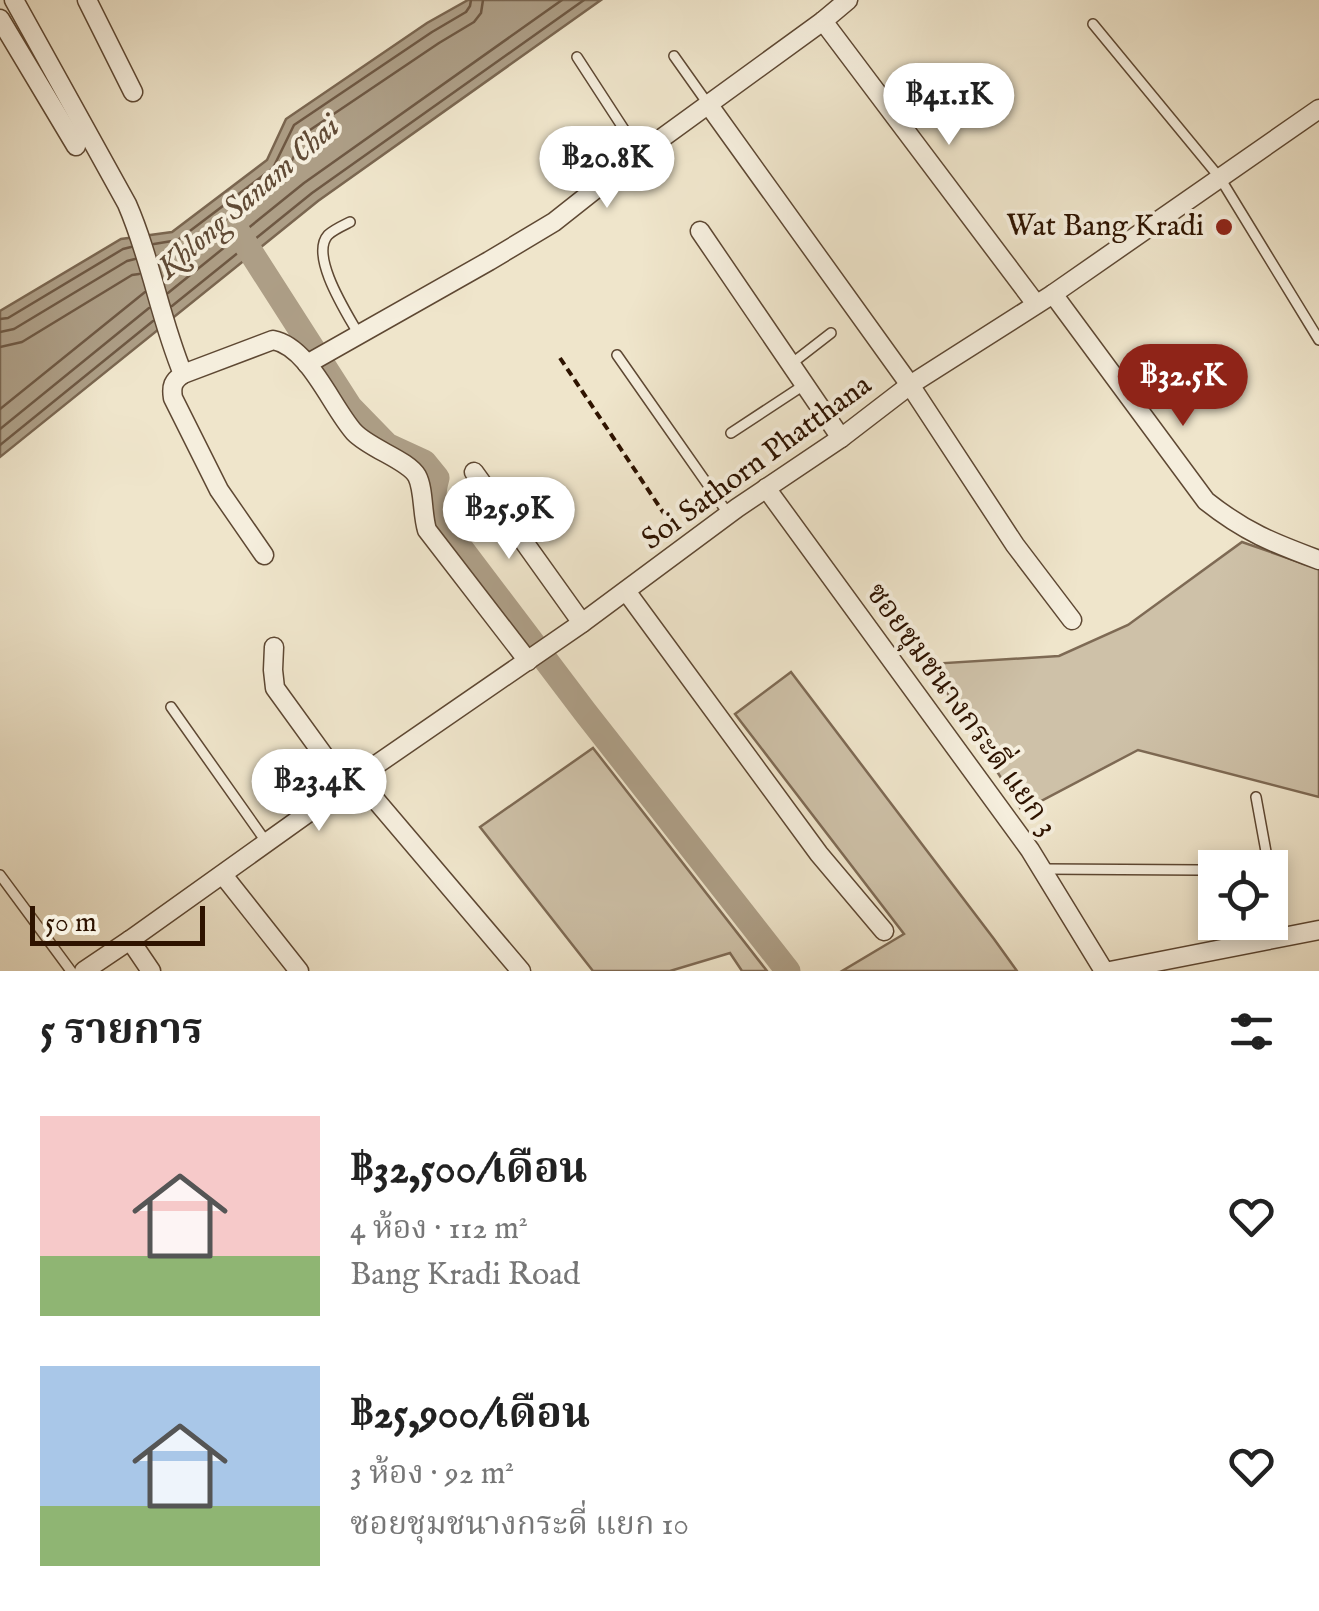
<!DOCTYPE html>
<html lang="th">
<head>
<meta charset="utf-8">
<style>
  body { margin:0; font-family:"IM FELL English","Noto Serif Thai",serif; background:#f2f2f2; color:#222; height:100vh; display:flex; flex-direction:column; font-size:38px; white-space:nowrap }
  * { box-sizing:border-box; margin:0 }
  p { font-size:32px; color:#767676 }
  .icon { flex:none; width:55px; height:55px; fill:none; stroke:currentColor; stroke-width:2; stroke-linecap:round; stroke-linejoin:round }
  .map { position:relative; height:971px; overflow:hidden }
  .sheet { display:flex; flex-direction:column; background:#fff; flex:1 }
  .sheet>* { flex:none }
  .buttons { position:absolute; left:1198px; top:850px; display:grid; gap:20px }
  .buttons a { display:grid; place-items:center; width:90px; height:90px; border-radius:0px; background:#fff; box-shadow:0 5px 15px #0003; font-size:50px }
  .scale { position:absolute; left:30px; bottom:25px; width:175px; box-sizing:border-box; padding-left:10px; border:5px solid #2e1300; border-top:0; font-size:28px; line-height:35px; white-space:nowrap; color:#2e1300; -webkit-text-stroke:8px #f5eedd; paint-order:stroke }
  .price { position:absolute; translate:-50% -85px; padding:0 22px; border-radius:35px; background:#fff; color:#222; font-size:32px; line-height:65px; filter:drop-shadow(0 2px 5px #0008) }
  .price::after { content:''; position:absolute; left:50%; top:60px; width:30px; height:22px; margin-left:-15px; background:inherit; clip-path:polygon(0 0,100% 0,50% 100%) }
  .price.on { background:#8f2418; color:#fff }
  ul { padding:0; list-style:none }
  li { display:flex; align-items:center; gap:30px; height:250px; padding:0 40px }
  li span { display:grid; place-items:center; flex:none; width:280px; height:200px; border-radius:0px; color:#555 }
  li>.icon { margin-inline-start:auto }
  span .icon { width:120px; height:120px; fill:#fffc; stroke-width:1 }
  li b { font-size:42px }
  h2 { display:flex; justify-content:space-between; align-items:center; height:120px; padding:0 40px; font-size:42px }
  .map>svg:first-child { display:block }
  .green { fill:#cec1a8; stroke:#7e6a54; stroke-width:2.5 }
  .water { fill:#ad9e86; stroke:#7a6650; stroke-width:2.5 }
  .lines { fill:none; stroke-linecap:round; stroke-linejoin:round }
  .shore { stroke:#6e5843; stroke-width:2.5 }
  .canal { stroke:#ad9e86; stroke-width:25 }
  .lane-casing { stroke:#5e4833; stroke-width:12 }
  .street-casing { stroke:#5e4833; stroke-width:21 }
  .path { stroke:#2e1300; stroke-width:4; stroke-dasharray:8 5; stroke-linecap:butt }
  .lane { stroke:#f5eedd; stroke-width:9 }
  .street { stroke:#f5eedd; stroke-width:18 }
  .poi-dot { fill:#8f2418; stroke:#f5eedd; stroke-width:4 }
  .labels { text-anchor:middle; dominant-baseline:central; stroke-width:8; stroke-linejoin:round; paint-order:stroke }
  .poi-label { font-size:30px; fill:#2e1300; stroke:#f5eedd; text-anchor:end }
  .street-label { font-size:30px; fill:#2e1300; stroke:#f5eedd }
  .water-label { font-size:32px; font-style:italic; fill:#614b36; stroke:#f5eedd }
</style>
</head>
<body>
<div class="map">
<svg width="1319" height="971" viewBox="0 0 1319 971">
  <rect width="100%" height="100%" fill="#efe5cb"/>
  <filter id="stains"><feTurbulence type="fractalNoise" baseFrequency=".002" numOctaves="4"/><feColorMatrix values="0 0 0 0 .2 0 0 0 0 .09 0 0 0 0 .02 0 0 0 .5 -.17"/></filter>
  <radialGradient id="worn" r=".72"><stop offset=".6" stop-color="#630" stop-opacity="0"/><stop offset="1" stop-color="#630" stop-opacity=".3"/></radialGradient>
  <g class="green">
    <polygon points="1242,542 1319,569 1319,797 1138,750 1022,811 929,664 1059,656 1128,625"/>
    <polygon points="791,672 994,939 1017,971 842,971 904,934 735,714"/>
    <polygon points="593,748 767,971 742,971 730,953 670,971 593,971 480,827"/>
  </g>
  <polygon class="water" points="468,0 601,0 318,201 0,457 0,311 121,239 172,232 267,160 286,119 427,23"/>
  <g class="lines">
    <g class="shore">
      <polyline points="154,244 178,240 273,168 294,125 432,32 466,12 470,6 471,0"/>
      <polyline points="158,256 185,250 281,178 288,169 304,134 439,43 474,22 481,13 483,0"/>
      <polyline points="168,293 304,183 562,0"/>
      <polyline points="172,306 312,193 584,0"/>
      <polyline points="0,319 8,318 123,249 131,247"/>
      <polyline points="0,332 14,329 127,261 135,259"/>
      <polyline points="0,347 22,342 132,275 139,274"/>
      <polyline points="0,409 145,292"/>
      <polyline points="0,429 149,308"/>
      <polyline points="0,445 153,321"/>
    </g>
    <path class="canal" d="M236,229L350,407L387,445L424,462L437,478C432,496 433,506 442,523L585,712L788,971"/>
    <g class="lane-casing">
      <g id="lane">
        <polyline points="1093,24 1220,178 1319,340"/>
        <polyline points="674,56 708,104"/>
        <polyline points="577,57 640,154"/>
        <path d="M350,222C344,225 333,230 328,235C309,256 348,315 359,335"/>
        <polyline points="617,355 729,515"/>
        <polyline points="791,364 831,333"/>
        <polyline points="731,433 804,385"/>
        <polyline points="171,707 267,843"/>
        <polyline points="1256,797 1269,868"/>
        <polyline points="1044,869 1200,870"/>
        <polyline points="0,875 71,971"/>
        <polyline points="1270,876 1281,937"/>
      </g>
    </g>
    <g class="street-casing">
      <g id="street">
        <path d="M14,0L127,204C151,259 160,319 183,374C173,381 171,386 173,398L219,490L264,555"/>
        <polyline points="87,0 133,92"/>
        <polyline points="0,19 76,146"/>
        <polyline points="823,21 1036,304"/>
        <polyline points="708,104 910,385 1015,545 1072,620"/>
        <polyline points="700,231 841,438"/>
        <path d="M1053,294L1206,501C1245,532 1273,543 1319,560"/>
        <polyline points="307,364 489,261 554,222 640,154 823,21 848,0"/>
        <path d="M183,374L273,340C309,347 331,406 354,432C370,449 408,460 417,476C424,489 422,514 427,530L528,661"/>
        <polyline points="474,472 582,623"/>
        <polyline points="766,488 1030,850 1104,971"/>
        <polyline points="626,591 819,854 884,931"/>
        <polyline points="274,647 273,670 275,688 346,786"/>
        <polyline points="357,778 521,971"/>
        <polyline points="223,875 299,971"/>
        <polyline points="130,940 151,971"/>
        <polyline points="84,971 130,940 357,778 582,623 737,508 841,438 910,385 1053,294 1319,109"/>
        <polyline points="1110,971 1319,930"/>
      </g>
    </g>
    <polyline class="path" points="560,358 675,530"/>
    <use href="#lane" class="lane"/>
    <use href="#street" class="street"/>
  </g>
  <circle class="poi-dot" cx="1224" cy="227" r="10"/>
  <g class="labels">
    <g class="poi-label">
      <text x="1204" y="227">Wat Bang Kradi</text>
    </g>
    <g class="street-label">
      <text transform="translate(757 463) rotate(-36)">Soi Sathorn Phatthana</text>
      <text transform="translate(961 710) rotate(54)">ซอยชุมชนางกระดี่ แยก 3</text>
    </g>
    <g class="water-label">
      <text transform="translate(249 198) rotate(-41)">Khlong Sanam Chai</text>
    </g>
  </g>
  <rect width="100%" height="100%" filter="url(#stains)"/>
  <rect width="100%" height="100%" fill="url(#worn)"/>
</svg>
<div class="buttons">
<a><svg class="icon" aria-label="locate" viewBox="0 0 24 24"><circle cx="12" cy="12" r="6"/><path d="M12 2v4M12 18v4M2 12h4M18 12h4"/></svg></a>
</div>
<div class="scale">50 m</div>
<b class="price" style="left:949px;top:148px">฿41.1K</b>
<b class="price" style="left:607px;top:211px">฿20.8K</b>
<b class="price on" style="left:1183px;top:429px">฿32.5K</b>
<b class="price" style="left:509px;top:562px">฿25.9K</b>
<b class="price" style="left:319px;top:834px">฿23.4K</b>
</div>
<section class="sheet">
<h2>5 รายการ<svg class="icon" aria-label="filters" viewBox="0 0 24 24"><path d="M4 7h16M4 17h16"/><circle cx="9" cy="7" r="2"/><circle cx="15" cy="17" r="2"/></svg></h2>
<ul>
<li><span style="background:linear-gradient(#f6c9c9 70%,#8fb573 0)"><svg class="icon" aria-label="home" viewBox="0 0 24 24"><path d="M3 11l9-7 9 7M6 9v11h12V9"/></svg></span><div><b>฿32,500/เดือน</b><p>4 ห้อง · 112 m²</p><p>Bang Kradi Road</p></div><svg class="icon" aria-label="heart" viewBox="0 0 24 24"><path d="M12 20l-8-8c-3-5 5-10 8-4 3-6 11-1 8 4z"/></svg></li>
<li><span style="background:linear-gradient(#a9c7e8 70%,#8fb573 0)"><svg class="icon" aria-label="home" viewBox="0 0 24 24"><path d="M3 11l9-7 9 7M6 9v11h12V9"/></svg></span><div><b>฿25,900/เดือน</b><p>3 ห้อง · 92 m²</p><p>ซอยชุมชนางกระดี่ แยก 10</p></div><svg class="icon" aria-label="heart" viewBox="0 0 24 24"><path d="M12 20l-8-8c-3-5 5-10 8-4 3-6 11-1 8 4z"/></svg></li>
</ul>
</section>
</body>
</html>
